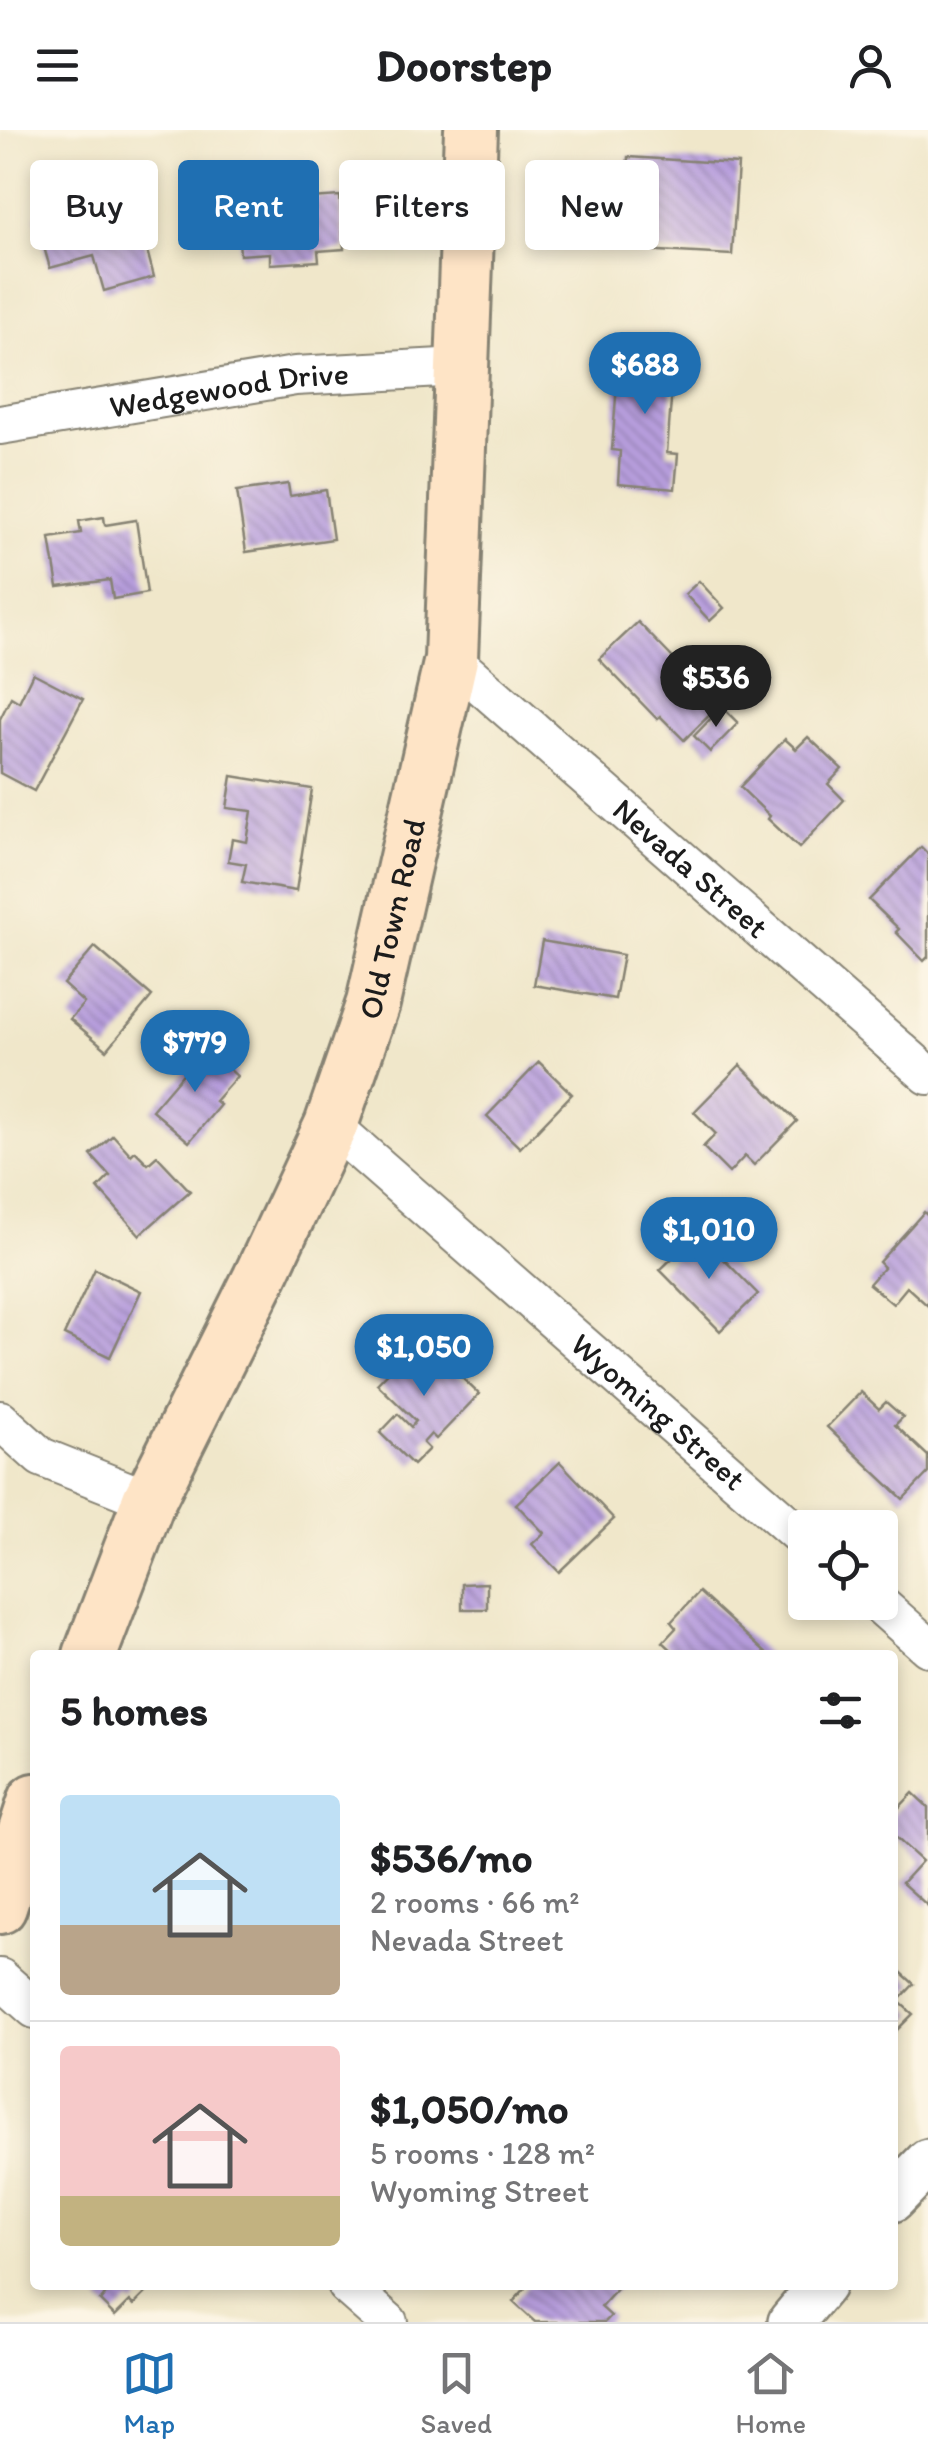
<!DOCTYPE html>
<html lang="en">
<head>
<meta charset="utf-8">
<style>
  body { margin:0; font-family:Itim,sans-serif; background:#f2f2f2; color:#202124; height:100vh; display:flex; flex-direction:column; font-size:38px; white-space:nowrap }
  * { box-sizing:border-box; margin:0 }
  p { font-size:32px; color:#757577 }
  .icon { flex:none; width:55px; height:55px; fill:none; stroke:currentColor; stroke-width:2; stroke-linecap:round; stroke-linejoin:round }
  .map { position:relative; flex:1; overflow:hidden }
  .panel { position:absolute; left:30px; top:1520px; width:868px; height:640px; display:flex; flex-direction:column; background:#fff; border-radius:10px; box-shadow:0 5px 15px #0003 }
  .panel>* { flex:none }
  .hud { position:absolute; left:30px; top:30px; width:870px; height:90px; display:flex; gap:20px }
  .tools { position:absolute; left:788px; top:1380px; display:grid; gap:20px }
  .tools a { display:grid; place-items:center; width:110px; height:110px; border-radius:10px; background:#fff; box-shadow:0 5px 15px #0003; font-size:50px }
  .price { position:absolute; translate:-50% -85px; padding:0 22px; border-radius:35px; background:#1f6fb2; color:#fff; font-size:32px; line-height:65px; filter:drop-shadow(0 2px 5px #0008) }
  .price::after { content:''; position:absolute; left:50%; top:60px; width:30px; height:22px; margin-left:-15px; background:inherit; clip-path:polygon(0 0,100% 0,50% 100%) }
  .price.selected { background:#222; color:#fff }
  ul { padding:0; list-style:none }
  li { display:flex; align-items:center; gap:30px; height:250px; padding:0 30px }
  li+li { border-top:2px solid #e0e0e0 }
  li span { display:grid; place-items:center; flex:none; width:280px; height:200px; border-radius:10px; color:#555 }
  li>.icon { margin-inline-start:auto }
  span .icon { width:120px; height:120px; fill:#fffc; stroke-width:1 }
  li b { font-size:42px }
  h2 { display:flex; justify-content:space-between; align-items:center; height:120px; padding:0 30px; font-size:42px }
  .pill { padding:0 35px; border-radius:10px; background:#fff; box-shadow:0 5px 15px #0003; font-size:35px; line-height:90px }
  .pill.selected { background:#1f6fb2; color:#fff }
  header { display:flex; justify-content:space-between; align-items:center; height:130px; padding:0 30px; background:#fff; font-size:45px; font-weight:700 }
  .tab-bar { display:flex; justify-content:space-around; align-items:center; height:140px; border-top:2px solid #e0e0e0; background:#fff; font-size:28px; color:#757577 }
  .tab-bar a { display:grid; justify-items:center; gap:5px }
  .tab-bar .selected { color:#1f6fb2 }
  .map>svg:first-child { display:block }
  .building { fill:url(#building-back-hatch) }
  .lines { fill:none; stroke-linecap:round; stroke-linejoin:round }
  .minor-casing { stroke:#868273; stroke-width:42 }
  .tertiary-casing { stroke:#868273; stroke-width:50 }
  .secondary-casing { stroke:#868273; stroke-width:58 }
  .minor { stroke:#fff; stroke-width:38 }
  .tertiary { stroke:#fff; stroke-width:45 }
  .secondary { stroke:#fee4c6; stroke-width:52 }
  .labels { text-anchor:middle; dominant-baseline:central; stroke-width:8; stroke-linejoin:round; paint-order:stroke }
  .street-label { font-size:32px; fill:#1c1c1c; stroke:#fcf5e5 }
</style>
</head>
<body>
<header><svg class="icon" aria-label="menu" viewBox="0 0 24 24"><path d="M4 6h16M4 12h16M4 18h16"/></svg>Doorstep<svg class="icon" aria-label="person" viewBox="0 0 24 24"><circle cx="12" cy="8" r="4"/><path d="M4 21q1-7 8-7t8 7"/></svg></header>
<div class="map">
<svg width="928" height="2192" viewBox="0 0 928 2192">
  <defs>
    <pattern id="building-back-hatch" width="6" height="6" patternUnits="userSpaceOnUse" patternTransform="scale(2.5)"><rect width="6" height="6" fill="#b79edd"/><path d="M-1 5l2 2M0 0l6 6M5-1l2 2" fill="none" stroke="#9480b2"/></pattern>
  </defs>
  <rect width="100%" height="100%" fill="#fcf5e5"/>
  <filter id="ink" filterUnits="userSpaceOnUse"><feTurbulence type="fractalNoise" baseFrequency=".01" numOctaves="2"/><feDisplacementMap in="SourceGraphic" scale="20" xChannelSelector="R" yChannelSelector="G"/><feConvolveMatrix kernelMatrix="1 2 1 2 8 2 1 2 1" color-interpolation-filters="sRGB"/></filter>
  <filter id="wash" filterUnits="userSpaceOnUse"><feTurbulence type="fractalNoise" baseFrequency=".0048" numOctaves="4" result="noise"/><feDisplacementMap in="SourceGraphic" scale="40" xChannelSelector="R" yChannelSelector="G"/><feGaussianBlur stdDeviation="2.25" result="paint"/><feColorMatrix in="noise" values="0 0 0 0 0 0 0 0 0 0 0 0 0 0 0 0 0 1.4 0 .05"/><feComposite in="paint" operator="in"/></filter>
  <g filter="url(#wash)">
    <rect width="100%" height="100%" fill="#f0e7ca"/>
    <g id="blocks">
      <g class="building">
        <polygon points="628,27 738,34 732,125 641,120 645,70 625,69"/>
        <polygon points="112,44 119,71 133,67 154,147 104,161 94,126 50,138 35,86 89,71 83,52"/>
        <polygon points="261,45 263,71 340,66 344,119 318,121 319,131 270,134 270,123 240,125 235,46"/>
        <polygon points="620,214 675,218 667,323 678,324 675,359 618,354 620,321 612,320"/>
        <polygon points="288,354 290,366 326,360 333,409 246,422 237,361"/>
        <polygon points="104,387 105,395 136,390 147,463 113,469 110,450 58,457 50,408 81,403 79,391"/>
        <polygon points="699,451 724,478 710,491 685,464"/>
        <polygon points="638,492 719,576 684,610 660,586 657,589 599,529"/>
        <polygon points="33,543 83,569 34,661 0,643 0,589 11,567 19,572"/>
        <polygon points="722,577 738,593 710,622 694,606"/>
        <polygon points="808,607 842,639 828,654 844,670 799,718 768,689 770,686 740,657 785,609 796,619"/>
        <polygon points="232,646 312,659 296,761 242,752 246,734 228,731 232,709 247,712 252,681 227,678"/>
        <polygon points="921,717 928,724 928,827 924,831 896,802 899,799 869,770"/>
        <polygon points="542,811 623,825 615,869 534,855"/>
        <polygon points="95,817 152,866 107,920 70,889 84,873 63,854"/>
        <polygon points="205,918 237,946 215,971 220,975 189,1012 152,980"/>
        <polygon points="539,932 572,964 520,1018 487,986"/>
        <polygon points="740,935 797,991 754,1035 745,1026 729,1043 703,1017 716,1004 694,982"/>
        <polygon points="113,1005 131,1025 135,1021 148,1034 157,1026 190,1061 140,1105 98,1058 110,1046 91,1025"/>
        <polygon points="924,1082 928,1086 928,1176 907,1157 893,1174 869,1154 884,1137 879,1132"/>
        <polygon points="698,1103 758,1164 720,1201 660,1140"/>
        <polygon points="95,1139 141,1161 110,1227 64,1205"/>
        <polygon points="421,1209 479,1264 436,1309 431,1304 423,1313 429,1319 413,1335 380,1303 398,1284 411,1297 416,1291 377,1254"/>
        <polygon points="861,1262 879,1279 886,1272 903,1287 895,1295 928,1326 928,1343 903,1369 827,1297"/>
        <polygon points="560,1332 614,1389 559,1442 532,1414 544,1403 516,1374"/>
        <polygon points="487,1453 487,1479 462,1479 462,1454"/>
        <polygon points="699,1462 768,1525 677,1525 663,1512 676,1498 671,1492"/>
        <polygon points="913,1663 928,1677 928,1776 902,1753 922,1731 892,1704 892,1685"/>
        <polygon points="892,1834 914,1854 898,1871 913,1884 892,1905"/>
        <polygon points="95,2155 154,2155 134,2175 130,2171 115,2186 100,2171 105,2165"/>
        <polygon points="528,2155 615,2155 618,2158 601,2177 611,2186 605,2192 535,2192 513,2172"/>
      </g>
    </g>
  </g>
  <g filter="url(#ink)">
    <use href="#blocks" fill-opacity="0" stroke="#868273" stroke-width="2.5"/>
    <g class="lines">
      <g class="minor-casing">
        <g id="minor">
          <path id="s1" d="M0,295L295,246L460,237"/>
          <path id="s2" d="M451,529L928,945"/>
          <path id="s3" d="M331,995L805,1410"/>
          <polyline points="0,1290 41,1327 149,1370"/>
          <polyline points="877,1472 928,1517"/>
          <polyline points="0,1848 35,1879"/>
          <polyline points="346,2155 388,2192"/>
        </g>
      </g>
      <g class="tertiary-casing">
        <g id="tertiary">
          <polyline points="892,2069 928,2032"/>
          <polyline points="791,2192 822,2155"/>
        </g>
      </g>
      <g class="secondary-casing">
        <g id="secondary">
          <path id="s4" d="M90,1525L149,1370L259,1149L331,995L373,873L451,529L471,0"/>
          <polyline points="0,1777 35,1670"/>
        </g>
      </g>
      <use href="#minor" class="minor"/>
      <use href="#tertiary" class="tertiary"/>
      <use href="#secondary" class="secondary"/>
    </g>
  </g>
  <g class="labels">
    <g class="street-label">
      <text stroke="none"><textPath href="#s1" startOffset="232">Wedgewood Drive</textPath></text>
      <text stroke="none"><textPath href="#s2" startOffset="318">Nevada Street</textPath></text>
      <text stroke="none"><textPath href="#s4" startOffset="798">Old Town Road</textPath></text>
      <text stroke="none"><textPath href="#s3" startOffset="435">Wyoming Street</textPath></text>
    </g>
  </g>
</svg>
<div class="tools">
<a><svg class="icon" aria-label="locate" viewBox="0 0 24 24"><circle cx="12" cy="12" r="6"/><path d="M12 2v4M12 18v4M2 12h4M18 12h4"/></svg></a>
</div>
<b class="price" style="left:645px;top:287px">$688</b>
<b class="price selected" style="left:716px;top:600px">$536</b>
<b class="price" style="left:195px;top:965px">$779</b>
<b class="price" style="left:709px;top:1152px">$1,010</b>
<b class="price" style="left:424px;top:1269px">$1,050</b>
<div class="hud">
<a class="pill">Buy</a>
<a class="pill selected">Rent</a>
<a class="pill">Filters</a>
<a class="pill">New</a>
</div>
<section class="panel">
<h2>5 homes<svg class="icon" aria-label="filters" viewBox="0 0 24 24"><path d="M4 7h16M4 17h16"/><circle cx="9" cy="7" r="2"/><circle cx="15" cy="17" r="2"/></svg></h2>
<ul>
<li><span style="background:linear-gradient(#bfe0f5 65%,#b9a48a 0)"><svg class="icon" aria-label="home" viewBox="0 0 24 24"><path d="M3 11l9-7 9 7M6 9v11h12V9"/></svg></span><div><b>$536/mo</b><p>2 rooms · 66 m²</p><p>Nevada Street</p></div></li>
<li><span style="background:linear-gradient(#f6c9c9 75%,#c2b280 0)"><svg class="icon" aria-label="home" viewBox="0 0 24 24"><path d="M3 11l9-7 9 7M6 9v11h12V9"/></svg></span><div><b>$1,050/mo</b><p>5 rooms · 128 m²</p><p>Wyoming Street</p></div></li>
</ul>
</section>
</div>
<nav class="tab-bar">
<a class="selected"><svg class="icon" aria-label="map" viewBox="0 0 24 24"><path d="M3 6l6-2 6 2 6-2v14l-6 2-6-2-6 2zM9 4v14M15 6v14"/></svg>Map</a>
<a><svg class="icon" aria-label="saved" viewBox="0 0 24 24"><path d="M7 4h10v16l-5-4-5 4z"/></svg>Saved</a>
<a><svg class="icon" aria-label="home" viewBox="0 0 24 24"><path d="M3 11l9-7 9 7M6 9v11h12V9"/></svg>Home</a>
</nav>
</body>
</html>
